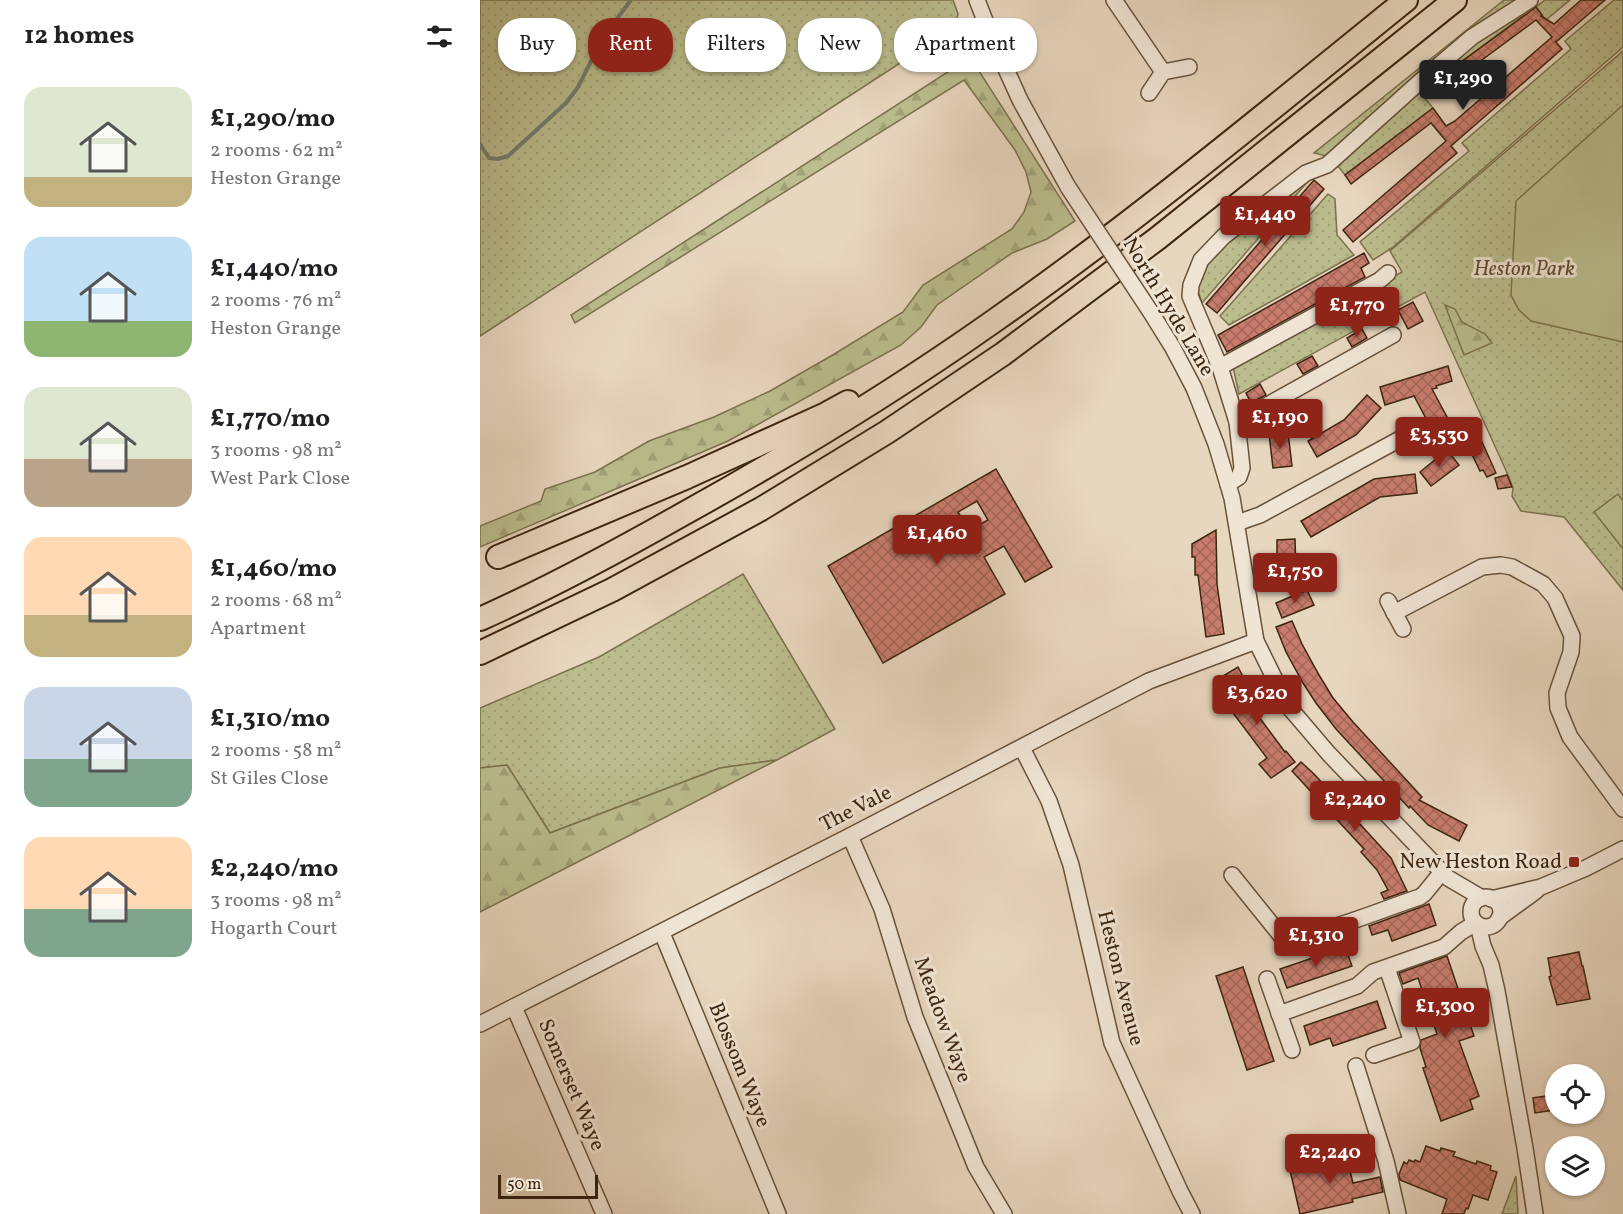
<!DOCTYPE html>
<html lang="en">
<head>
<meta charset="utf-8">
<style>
  body { margin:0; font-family:Vollkorn,serif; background:#f6f6f6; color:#202124; height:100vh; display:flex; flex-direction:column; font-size:22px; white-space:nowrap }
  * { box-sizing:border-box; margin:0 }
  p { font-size:20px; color:#757577 }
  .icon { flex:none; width:33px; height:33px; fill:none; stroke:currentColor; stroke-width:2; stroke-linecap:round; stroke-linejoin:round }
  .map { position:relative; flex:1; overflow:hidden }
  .sheet { display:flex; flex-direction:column; background:#fff; width:480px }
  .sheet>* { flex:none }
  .guide { position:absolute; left:18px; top:18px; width:570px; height:54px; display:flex; gap:12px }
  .fabs { position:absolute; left:1065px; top:1064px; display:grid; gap:12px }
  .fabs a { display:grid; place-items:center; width:60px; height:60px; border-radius:50%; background:#fff; box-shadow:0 2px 4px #0004; font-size:30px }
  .scale { position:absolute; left:18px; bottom:15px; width:100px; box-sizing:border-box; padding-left:6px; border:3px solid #3d250e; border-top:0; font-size:16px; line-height:21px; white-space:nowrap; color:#3d250e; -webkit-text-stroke:4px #f0e5d5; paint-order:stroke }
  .price { position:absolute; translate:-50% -51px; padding:0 14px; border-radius:6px; background:#8f2418; color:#fff; font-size:20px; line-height:39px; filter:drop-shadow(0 2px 3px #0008) }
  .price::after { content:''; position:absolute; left:50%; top:36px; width:18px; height:14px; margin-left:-9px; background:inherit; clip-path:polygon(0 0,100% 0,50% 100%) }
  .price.current { background:#222; color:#fff }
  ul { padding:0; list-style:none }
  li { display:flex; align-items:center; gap:18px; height:150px; padding:0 24px }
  li span { display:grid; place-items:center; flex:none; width:168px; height:120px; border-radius:18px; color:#555 }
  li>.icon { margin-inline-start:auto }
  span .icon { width:72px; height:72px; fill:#fffc; stroke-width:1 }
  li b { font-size:26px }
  h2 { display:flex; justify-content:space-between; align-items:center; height:72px; padding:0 24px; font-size:26px }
  .chip { padding:0 21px; border-radius:24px; background:#fff; box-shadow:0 2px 4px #0004; font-size:21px; line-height:54px }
  .chip.current { background:#8f2418; color:#fff }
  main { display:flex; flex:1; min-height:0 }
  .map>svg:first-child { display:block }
  .green { fill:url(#green-dots); stroke:#7c714e; stroke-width:1.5 }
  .forest { fill:url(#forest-firs); stroke:#7c714e; stroke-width:1.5 }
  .pitch { fill:#bbbd8e; stroke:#7c714e; stroke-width:1.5 }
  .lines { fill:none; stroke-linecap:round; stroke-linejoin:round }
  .stream { stroke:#737e72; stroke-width:4 }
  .building { fill:url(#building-cross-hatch); stroke:#3d250e; stroke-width:1.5; fill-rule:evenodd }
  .minor-casing { stroke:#68523a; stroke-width:18 }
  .highway-casing { stroke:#3d250e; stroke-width:26 }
  .minor { stroke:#f0e5d5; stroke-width:15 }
  .highway { stroke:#e8d7bf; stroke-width:22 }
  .minor-bridge-casing { stroke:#68523a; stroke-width:18; stroke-linecap:butt }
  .minor-bridge { stroke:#f0e5d5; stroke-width:15 }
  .poi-dot { fill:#8f2418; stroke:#f0e5d5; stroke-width:2 }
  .labels { text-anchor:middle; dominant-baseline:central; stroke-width:6; stroke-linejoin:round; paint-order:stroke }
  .park-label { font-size:21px; font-style:italic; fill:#5c4b2e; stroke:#f0e5d5 }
  .street-label { font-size:21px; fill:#3d250e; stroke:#f0e5d5 }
  .poi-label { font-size:21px; fill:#3d250e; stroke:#f0e5d5; text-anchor:end }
</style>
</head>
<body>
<main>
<section class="sheet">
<h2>12 homes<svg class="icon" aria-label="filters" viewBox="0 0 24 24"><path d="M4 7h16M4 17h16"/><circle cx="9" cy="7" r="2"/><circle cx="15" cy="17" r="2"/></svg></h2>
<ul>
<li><span style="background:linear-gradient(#dfe7d0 75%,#c2b280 0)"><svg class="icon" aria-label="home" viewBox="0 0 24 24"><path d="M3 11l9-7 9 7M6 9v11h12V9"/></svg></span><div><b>£1,290/mo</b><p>2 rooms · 62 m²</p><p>Heston Grange</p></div></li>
<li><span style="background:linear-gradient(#bfe0f5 70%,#8fb573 0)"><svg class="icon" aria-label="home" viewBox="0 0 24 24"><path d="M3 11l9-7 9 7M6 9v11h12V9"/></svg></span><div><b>£1,440/mo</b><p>2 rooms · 76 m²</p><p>Heston Grange</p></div></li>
<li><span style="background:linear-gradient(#dfe7d0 60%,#b9a48a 0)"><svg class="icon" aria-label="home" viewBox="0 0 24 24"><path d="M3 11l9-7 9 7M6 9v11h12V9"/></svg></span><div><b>£1,770/mo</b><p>3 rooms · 98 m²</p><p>West Park Close</p></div></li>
<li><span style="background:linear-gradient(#ffd9b3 65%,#c2b280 0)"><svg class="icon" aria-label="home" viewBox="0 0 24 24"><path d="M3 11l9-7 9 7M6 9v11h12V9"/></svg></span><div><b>£1,460/mo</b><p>2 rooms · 68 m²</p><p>Apartment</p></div></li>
<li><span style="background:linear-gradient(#c9d6e8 60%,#7fa58c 0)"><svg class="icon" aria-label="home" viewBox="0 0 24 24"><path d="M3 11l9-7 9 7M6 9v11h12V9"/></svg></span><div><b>£1,310/mo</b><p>2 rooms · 58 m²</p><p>St Giles Close</p></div></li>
<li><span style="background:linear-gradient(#ffd9b3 60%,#7fa58c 0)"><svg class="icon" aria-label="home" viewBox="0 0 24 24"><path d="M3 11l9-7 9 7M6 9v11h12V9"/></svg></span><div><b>£2,240/mo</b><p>3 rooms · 98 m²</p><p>Hogarth Court</p></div></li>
</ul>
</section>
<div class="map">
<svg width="1143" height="1214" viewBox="0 0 1143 1214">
  <defs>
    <pattern id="green-dots" width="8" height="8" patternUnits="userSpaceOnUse" patternTransform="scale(1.5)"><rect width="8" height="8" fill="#bbbd8e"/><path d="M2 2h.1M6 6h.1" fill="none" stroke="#a2a279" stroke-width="1.8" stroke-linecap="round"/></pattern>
    <pattern id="forest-firs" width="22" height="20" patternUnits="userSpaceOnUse" patternTransform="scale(1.5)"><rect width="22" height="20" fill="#bbbd8e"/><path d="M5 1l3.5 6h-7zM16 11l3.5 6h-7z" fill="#a2a279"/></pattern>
    <pattern id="building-cross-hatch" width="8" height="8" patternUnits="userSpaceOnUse" patternTransform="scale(1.5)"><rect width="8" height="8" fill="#c87c6d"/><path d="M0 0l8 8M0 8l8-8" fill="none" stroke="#a46558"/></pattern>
  </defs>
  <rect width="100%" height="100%" fill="#e8d7bf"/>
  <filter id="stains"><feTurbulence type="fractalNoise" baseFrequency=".00333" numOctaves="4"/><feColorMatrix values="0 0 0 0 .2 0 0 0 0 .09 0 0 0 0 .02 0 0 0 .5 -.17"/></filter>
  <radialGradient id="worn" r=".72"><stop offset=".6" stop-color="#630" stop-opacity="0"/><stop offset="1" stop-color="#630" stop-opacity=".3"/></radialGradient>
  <g class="green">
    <polygon points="0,0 473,0 478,14 474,28 0,336"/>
    <polygon points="1024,0 1041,0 850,157 834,153"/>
    <polygon points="1065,0 1090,0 1066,20 1056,7"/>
    <polygon points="1134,0 1143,0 1143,47 912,248 893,260 880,242 989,151 982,143 1091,49 1085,41"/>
    <polygon points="1038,11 1044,15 958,79 953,73"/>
    <polygon points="1143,51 1143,590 1084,517 1041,511 1032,496 1033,488 1028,475 945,292 759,394 753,367 922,272 910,251"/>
    <polygon points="940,92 953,108 865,175 858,166 859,163"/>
    <polygon points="830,179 722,303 717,288 719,277 733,252"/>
    <polygon points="848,194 855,199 857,235 874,255 749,325 740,316"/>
    <polygon points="263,574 355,729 297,760 240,768 70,833 27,765 0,768 0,708 119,657"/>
    <polygon points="1036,1176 1038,1214 1022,1214"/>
  </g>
  <g class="forest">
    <polygon points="483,65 495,67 499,71 595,221 567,239 532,253 457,305 441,327 421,345 248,441 0,547 0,526 61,501 65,489 115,472 169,441 234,417 290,391 351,356 423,312 443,285 532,229 544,212 551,192 546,172 535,150 484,80 95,323 91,315 477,66"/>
    <polygon points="965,305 975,309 982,322 1005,334 1012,343 984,355"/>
    <polygon points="297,760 0,912 0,768 27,765 70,833 240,768"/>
  </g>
  <g class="pitch">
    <polygon points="1143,105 1143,342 1051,321 1039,310 1031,295 1036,201"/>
    <polygon points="1138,494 1143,501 1143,549 1114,512"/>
  </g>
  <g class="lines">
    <polyline class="stream" points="0,144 9,158 18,159 28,156 86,103 98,87 124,36 151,0"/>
  </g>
  <g class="building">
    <polygon points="1101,0 1125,0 1076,42 1075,41 1082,49 971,146 977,153 873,242 863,230 966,141 951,123 871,184 865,175 953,108 966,126 975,121 1072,37 1056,20 964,88 958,79 1056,7 1062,15 1061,16 1074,24"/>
    <polygon points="834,180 844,189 737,313 726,304"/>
    <polygon points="884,253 889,263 881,268 885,277 747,352 738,335"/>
    <polygon points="933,302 943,321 928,329 918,310"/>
    <polygon points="882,329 887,338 872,347 867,338"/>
    <polygon points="832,356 838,366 823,374 817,364"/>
    <polygon points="968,366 972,381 956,386 957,388 952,389 974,430 957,439 934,396 905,405 900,387"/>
    <polygon points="780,384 786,395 771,403 766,393"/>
    <polygon points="887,395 901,408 876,435 837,457 828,441 864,420"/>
    <polygon points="808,432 812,466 793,468 789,434"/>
    <polygon points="998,433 1016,473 1007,477 1003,470 1000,471 988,446 992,444 989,437"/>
    <polygon points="967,450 979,465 951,486 940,472"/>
    <path d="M516,469L572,567L545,582L524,546L504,557L525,594L403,663L348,566ZM497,501L508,520L489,531L478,512Z"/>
    <polygon points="935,474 937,493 900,497 831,537 821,521 894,479"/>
    <polygon points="1027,475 1032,487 1018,489 1015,478"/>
    <polygon points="736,530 737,584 744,634 726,637 718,575 715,575 715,557 712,557 712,544"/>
    <polygon points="815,539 816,574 797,574 797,540"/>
    <polygon points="827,590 834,605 802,618 796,603"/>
    <polygon points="812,621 822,644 839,675 853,698 873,722 942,797 939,800 987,825 979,841 948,825 930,806 929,808 856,729 836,703 823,683 806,652 796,627"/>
    <polygon points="758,667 769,688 764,691 778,712 776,713 805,752 806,751 815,762 791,778 779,764 787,758 750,709 758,704 743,676"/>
    <polygon points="821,762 834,774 911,858 927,891 904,899 901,893 908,890 897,870 881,852 884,849 812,771"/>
    <polygon points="949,904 956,925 912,941 908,930 892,935 889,926"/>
    <polygon points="865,947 872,966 807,988 800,969"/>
    <polygon points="1099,952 1102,966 1103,966 1110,999 1077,1005 1069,977 1071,976 1068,958"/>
    <polygon points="967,956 994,1036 979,1041 999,1096 990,1100 993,1109 961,1121 943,1068 946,1067 940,1048 941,1040 957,1034 938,978 923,984 919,973"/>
    <polygon points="763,967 794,1061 767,1070 736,976"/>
    <polygon points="897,1001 906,1028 853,1046 850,1038 830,1045 824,1026"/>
    <polygon points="1072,1095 1074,1110 1055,1113 1053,1098"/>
    <polygon points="946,1146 960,1151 961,1148 975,1152 973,1156 996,1164 997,1161 1011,1166 1010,1170 1017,1172 1008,1200 993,1195 988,1209 986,1208 984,1214 962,1214 967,1199 920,1180 919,1174 924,1162 927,1164 929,1160 934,1162 935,1160 940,1162"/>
    <polygon points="862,1151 865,1164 868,1163 873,1183 900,1177 903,1192 872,1199 873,1202 820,1214 810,1170 847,1161 845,1155"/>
  </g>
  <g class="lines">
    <g class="minor-casing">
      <g id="minor">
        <polyline points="497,0 511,36 540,100 588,187"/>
        <polyline points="634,0 683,72"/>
        <polyline points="669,93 683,72 709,67"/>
        <polyline points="670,311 693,348 714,388 736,444 752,498 776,641 808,706 849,754 962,872 968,878 1002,898"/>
        <polyline points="740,367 900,280 908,273"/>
        <polyline points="757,422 913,335"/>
        <polyline points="748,484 759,477 762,468 757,422 740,367 710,296 711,285 721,260 744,236 826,173 847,165 944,78 992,37 1050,0"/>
        <polyline points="757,523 780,515 920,439"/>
        <polyline points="908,601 923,629"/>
        <polyline points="914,613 1002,567 1021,565 1032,567 1063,584 1075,598 1092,636 1091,652 1077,693 1078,708 1090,737 1143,809"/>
        <polyline points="542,748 569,801 591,865 632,1043 700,1191 712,1214"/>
        <polyline points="370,836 402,909 435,1017 496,1167 524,1214"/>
        <path d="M752,875L802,937C850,933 894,912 940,897L944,894L962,872"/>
        <circle cx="1006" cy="912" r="15"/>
        <polyline points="1011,899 1061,887 1106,868 1143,849"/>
        <polyline points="1019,918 1056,891"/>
        <polyline points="998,925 1003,946 1011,965 1017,991 1045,1148 1055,1214"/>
        <polyline points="182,933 298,1214"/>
        <polyline points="787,979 812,1050"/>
        <polyline points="34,1007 124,1214"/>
        <polyline points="799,1014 877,986 893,972 964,947 981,932 996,923"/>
        <polyline points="0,1024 370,836 669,681 776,641"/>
        <polyline points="894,1055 932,1042 907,968"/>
        <polyline points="876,1066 906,1161 918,1214"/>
      </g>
    </g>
    <g class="highway-casing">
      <g id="highway">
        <polyline points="18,557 207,477 346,414 368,402"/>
        <path d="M0,619C70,588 138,551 205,513C311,454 415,391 514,321C657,221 791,109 926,0"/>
        <polyline points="0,653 132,590 281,509 407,432 523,354 678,238 975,0"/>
      </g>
    </g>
    <use href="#minor" class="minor"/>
    <use href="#highway" class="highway"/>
    <g class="minor-bridge-casing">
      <polyline id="minor-bridge" points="588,187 670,311"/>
    </g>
    <use href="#minor-bridge" class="minor-bridge"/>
  </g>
  <rect class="poi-dot" x="1088" y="856" width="12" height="12" rx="3"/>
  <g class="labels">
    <g class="park-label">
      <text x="1044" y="269">Heston Park</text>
    </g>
    <g class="street-label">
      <text transform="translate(688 307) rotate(59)">North Hyde Lane</text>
      <text transform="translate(376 809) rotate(-27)">The Vale</text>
      <text transform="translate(640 978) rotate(76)">Heston Avenue</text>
      <text transform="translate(462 1020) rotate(70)">Meadow Waye</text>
      <text transform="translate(259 1065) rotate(68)">Blossom Waye</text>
      <text transform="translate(91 1085) rotate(67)">Somerset Waye</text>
    </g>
    <g class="poi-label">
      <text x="1082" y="862">New Heston Road</text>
    </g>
  </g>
  <rect width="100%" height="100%" filter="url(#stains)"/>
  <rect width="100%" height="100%" fill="url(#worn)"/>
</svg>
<div class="fabs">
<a><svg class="icon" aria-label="locate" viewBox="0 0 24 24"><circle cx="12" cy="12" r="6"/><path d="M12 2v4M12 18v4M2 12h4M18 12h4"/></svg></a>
<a><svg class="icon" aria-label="layers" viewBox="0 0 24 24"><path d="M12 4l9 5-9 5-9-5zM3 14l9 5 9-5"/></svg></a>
</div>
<div class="scale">50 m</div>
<b class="price current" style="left:983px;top:111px">£1,290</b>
<b class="price" style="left:785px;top:247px">£1,440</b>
<b class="price" style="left:877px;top:338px">£1,770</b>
<b class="price" style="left:800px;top:450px">£1,190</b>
<b class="price" style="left:959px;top:468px">£3,530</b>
<b class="price" style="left:457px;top:566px">£1,460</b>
<b class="price" style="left:815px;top:604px">£1,750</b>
<b class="price" style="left:777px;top:726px">£3,620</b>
<b class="price" style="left:875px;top:832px">£2,240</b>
<b class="price" style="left:836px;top:968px">£1,310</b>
<b class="price" style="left:965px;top:1039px">£1,300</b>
<b class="price" style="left:850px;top:1185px">£2,240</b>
<div class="guide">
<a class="chip">Buy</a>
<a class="chip current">Rent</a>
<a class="chip">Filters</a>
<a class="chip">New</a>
<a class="chip">Apartment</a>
</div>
</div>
</main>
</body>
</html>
